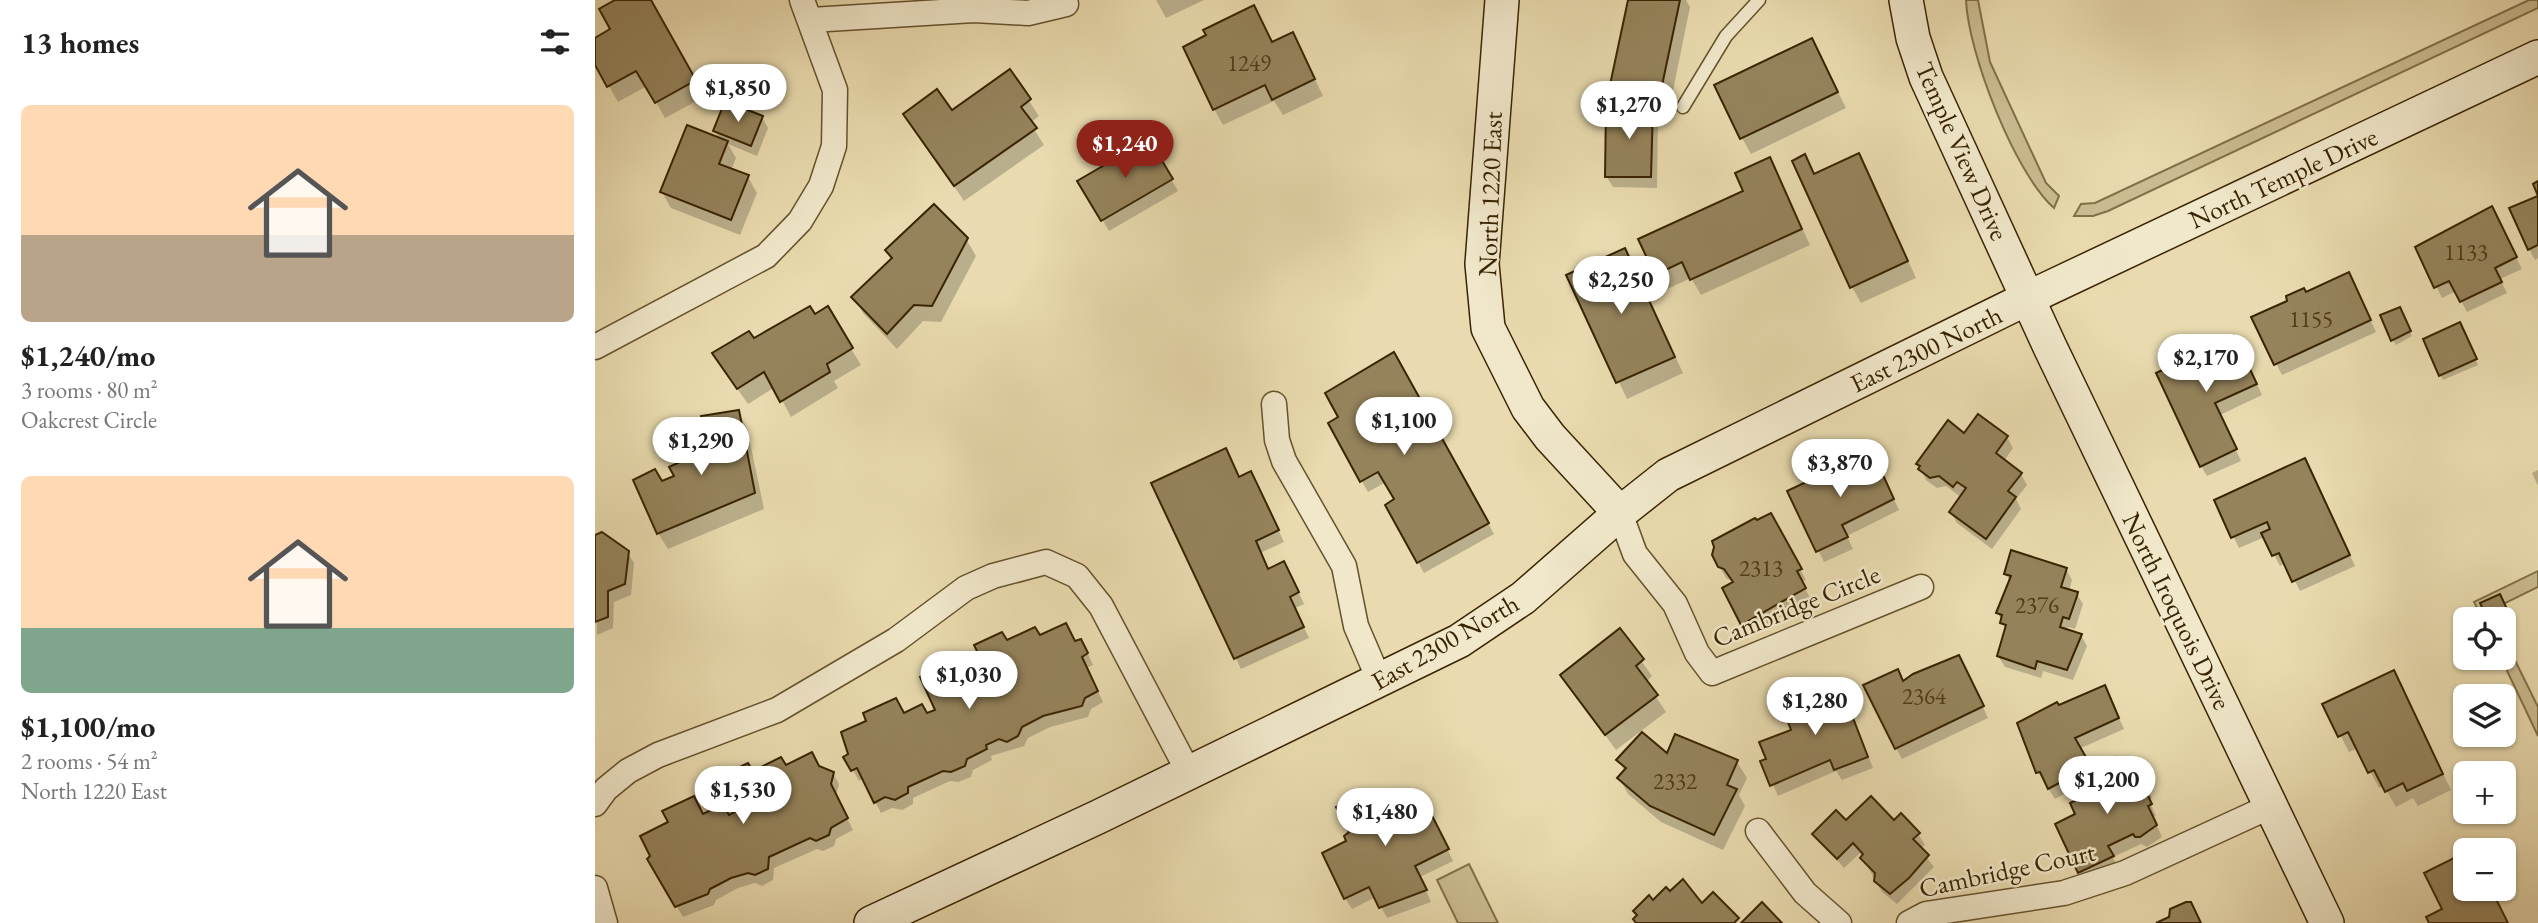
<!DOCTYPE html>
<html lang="en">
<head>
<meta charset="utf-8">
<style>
  body { margin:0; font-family:"EB Garamond",serif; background:#f6f6f6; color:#222; height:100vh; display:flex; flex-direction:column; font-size:26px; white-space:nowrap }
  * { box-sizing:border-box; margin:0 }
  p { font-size:23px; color:#767676 }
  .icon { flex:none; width:38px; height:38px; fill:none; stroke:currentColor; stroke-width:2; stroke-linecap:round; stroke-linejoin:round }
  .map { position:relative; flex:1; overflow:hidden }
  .panel { display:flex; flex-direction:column; background:#fff; width:595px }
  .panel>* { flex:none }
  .fabs { position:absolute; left:1858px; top:607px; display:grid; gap:14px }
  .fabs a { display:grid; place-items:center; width:63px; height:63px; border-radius:10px; background:#fff; box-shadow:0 2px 5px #0004; font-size:35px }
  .price { position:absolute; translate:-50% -60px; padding:0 16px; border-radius:24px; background:#fff; color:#222; font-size:23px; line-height:46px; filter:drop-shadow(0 2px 4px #0008) }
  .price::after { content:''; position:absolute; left:50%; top:42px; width:21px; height:16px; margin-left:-10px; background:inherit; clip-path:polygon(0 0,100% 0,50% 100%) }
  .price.current { background:#8f2418; color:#fff }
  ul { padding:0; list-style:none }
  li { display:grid; align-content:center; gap:14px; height:371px; padding:0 21px }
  li span { display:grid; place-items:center; height:217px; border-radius:10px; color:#555 }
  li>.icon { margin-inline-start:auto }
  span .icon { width:126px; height:126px; fill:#fffc; stroke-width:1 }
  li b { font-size:30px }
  h2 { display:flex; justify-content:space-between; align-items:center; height:84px; padding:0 21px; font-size:30px }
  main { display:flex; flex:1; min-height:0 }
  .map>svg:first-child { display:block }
  .green { fill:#cbbc91; stroke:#827049; stroke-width:2 }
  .shadow { fill:#0003 }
  .building { fill:#95835b; stroke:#392401; stroke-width:2 }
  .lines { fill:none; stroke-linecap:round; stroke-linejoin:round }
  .lane-casing { stroke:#65522c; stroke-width:15 }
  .street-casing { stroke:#65522c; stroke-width:27 }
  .secondary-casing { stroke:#392401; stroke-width:36 }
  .lane { stroke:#f1e8cb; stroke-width:12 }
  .street { stroke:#f1e8cb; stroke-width:24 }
  .secondary { stroke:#f1e8cb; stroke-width:33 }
  .labels { text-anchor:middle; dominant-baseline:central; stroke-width:5; stroke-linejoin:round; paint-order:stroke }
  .number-label { font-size:23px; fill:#503c18 }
  .street-label { font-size:26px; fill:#392401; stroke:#f1e8cb }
</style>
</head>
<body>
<main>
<section class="panel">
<h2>13 homes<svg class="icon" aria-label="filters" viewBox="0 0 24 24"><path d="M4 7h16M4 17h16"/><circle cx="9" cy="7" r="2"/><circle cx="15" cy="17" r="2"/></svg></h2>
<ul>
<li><span style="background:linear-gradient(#ffd9b3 60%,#b9a48a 0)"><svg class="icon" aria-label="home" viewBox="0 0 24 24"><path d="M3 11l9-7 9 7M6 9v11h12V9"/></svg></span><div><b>$1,240/mo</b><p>3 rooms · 80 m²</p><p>Oakcrest Circle</p></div></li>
<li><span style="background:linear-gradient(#ffd9b3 70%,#7fa58c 0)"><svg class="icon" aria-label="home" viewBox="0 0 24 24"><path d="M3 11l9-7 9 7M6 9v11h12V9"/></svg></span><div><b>$1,100/mo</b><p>2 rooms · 54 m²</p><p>North 1220 East</p></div></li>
</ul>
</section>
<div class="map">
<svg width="1943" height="923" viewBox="0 0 1943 923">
  <rect width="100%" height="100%" fill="#e9dbaf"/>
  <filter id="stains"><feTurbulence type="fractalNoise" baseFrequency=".00286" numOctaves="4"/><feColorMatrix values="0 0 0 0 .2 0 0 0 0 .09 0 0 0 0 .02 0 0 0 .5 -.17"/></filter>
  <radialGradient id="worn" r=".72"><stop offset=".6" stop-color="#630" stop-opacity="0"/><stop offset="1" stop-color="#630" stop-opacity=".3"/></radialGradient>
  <g class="green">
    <path d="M1371,0H1383L1395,62L1451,183L1464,196L1459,208C1420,174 1373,53 1371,0Z"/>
    <polygon points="1934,0 1943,0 1943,8 1513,211 1498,216 1479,216 1486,204 1500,203"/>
    <polygon points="1943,571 1943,587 1896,610 1900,619 1888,619 1879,602"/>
    <polygon points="1909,638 1943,707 1943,736 1906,658 1909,658"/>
    <polygon points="874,864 903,923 863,923 842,880"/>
  </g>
  <g class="shadow">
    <polygon points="24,0 55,0 109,97 70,118 52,86 23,102 0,62 0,40 18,30"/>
    <polygon points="561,0 609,0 571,18"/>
    <polygon points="1035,0 1091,0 1095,7 1074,110 1056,107 1063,119 1062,188 1018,187 1011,176 1052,106 1026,101 1017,85"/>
    <polygon points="677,43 706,50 728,96 688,115 679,101 628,125 619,109"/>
    <polygon points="1225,56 1251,108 1156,154 1147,138"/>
    <polygon points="414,71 444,116 435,123 449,145 369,201 310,114 356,113"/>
    <polygon points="167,117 173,128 162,156 133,144 141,158 136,170 153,177 162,193 145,235 76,208 67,192 125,140 120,131"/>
    <polygon points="554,141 583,191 514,231 485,182"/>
    <polygon points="1210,156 1220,175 1272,171 1321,278 1266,303 1257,287"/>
    <polygon points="1183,176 1215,245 1106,295 1096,278 1070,290 1061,274"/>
    <polygon points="1943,197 1943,258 1940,260 1934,249"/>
    <polygon points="1902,219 1927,269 1905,279 1912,293 1872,312 1861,291 1847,298 1822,248"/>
    <polygon points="371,239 381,256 346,322 328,321 302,349 268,313 259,297 298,260 293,251"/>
    <polygon points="1038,266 1088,373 1032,399 974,276"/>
    <polygon points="1759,285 1781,332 1687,375 1658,318 1710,293"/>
    <polygon points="232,309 266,365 239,381 243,388 196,417 180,387 153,404 129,370"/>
    <polygon points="1807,314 1817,336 1801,345 1798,340"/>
    <polygon points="1867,329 1883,365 1848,380 1845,375"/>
    <polygon points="1645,348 1667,395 1625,415 1646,461 1612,476 1606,466 1606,352"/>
    <polygon points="799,355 899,534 829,573 792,505 801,500 791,482 773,492 735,424 746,418"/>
    <polygon points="143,412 152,428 169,509 73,549 63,533 67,484 81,477 113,451"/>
    <polygon points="1383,416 1412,437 1418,448 1409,461 1426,474 1432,485 1421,499 1426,509 1397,549 1362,523 1356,512 1366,497 1351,486 1342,488 1331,480 1323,464 1370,435"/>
    <polygon points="637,461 645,478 662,484 689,542 665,553 674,570 695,574 709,604 700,608 714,638 646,669 559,484"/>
    <polygon points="1282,464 1304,510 1252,536 1258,549 1229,562 1195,491"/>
    <polygon points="1943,470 1943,486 1937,473"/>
    <polygon points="1716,471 1760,566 1705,591 1691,563 1685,566 1670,537 1644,548 1621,501"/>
    <polygon points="1175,516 1211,580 1207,582 1216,600 1153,634 1147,624 1140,583 1131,578 1124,566 1161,523"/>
    <polygon points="0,537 32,552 39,563 36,595 19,602 18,628 2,635"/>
    <polygon points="1471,569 1477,580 1474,591 1481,593 1488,604 1480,629 1473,627 1472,631 1486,635 1492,646 1478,680 1448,671 1446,678 1410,667 1403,656 1411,631 1403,613 1415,582 1411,574"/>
    <polygon points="1907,601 1920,627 1909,632 1909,620"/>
    <polygon points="1025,631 1057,676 1051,682 1071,712 1021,750 967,676"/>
    <polygon points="444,637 480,643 492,652 498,665 492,668 508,702 496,709 493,717 455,727 433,738 429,746 396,756 397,760 378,770 376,777 363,782 355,781 318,798 318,804 307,810 297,808 286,813 268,778 264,781 251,758 309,715 332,715 342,711 361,684 387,683 397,679 412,642"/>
    <polygon points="1370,668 1393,718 1307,759 1301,748 1309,683"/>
    <polygon points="1243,681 1278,768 1247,780 1241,771 1183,796 1168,762 1173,760 1218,705"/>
    <polygon points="1807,689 1856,790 1823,806 1818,798 1801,807 1789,786 1784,788 1763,748 1754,752 1730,705"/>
    <polygon points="1515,698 1529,729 1486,748 1500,777 1460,799 1443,772 1463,707"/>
    <polygon points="1023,760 1142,762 1152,778 1144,795 1150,806 1128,850 1066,822 1033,794 1024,778 1030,772"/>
    <polygon points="190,767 223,768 238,773 244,784 241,796 258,830 241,839 239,846 228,851 222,849 179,868 178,880 167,886 160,883 143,888 121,900 119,905 88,917 54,859 108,816 134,817 144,812 157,773"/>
    <polygon points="1535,774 1549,781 1557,798 1554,800 1561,816 1558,817 1567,837 1552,847 1546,844 1518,857 1523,868 1491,883 1485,872 1482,815"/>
    <polygon points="831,805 858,861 825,877 836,902 792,918 781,897 757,909 750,898 753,842 789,817"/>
    <polygon points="1251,822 1299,822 1323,834 1330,845 1325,849 1339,867 1302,904 1287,892 1265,853 1249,868 1219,834"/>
  </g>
  <g class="building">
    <polygon points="20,0 56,0 101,80 60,103 41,71 12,87 0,65 0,38 15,29 4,9"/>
    <polygon points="1033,0 1085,0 1065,95 1015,85"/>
    <polygon points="659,5 677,42 698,32 720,79 677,100 670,85 618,110 588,47 611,35 608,30"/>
    <polygon points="1217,38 1243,92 1145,139 1119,85"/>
    <polygon points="415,69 436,99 426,107 442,128 359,186 308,114 342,89 357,110"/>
    <polygon points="130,101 168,116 156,146 118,131"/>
    <polygon points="1011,106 1058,106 1056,177 1010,177"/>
    <polygon points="92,125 133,141 124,164 154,175 136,220 65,192"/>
    <polygon points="554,139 578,179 506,221 482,181"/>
    <polygon points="1264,153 1313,261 1255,288 1197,161 1210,154 1219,174"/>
    <polygon points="1175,157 1207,229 1095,280 1087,262 1060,275 1043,239 1148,191 1140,173"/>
    <polygon points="1943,181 1943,245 1933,250 1914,208 1943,196 1938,184"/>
    <polygon points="339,204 373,238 337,306 319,305 292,334 256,297 297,258 290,250"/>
    <polygon points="1897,206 1922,257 1900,268 1907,282 1865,302 1854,281 1839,288 1820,247"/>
    <polygon points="1030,248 1080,357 1021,383 971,275"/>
    <polygon points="1754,272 1776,320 1679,365 1656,317 1692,301 1691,296 1709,288 1711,292"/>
    <polygon points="215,306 220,314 233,306 258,348 232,364 235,372 185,402 169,372 142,389 117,353 154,331 159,338"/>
    <polygon points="1805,307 1816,331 1796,341 1785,315"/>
    <polygon points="1865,322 1882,359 1844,376 1828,339"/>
    <polygon points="1639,335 1662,384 1620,403 1642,449 1605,467 1561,373 1576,366 1572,358 1602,343 1606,350"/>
    <polygon points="799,352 894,523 822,563 790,505 799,499 783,472 765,482 733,423 743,417 730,393"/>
    <polygon points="144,410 160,493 62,534 38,480 60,469 67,481 79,476 74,467 111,450 106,416"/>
    <polygon points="1383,414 1413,436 1401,453 1427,473 1413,491 1421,497 1391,539 1354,512 1371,488 1362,482 1358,487 1344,476 1335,478 1323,469 1325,466 1321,464 1353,420 1369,433"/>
    <polygon points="631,448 644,477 656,471 684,530 661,541 673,569 689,561 704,592 695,597 709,627 639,659 556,483"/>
    <polygon points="1277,451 1299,499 1247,525 1253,537 1221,552 1192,491"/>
    <polygon points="1710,458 1755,555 1697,582 1684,553 1677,556 1666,533 1675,529 1672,522 1636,538 1619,500"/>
    <polygon points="1176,513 1207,569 1202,571 1211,588 1146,625 1127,588 1138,582 1129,569 1123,567 1117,555 1119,547 1117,541 1160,518 1162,520"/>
    <polygon points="7,532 34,551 30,584 13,591 13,617 0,622 0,535"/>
    <polygon points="1416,550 1472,568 1466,587 1483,592 1482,596 1474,619 1468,617 1465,627 1487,634 1472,670 1442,661 1440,669 1402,656 1411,625 1405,623 1407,615 1401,613 1416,576 1409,574"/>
    <polygon points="1905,594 1918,622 1909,626 1909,620 1893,620 1885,603"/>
    <polygon points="471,623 480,641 486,639 493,653 487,657 503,691 490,698 487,706 448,716 427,727 423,736 412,742 404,739 391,745 392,749 372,759 370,766 356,772 348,771 313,787 313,793 300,800 290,797 279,803 262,768 256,771 248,757 253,754 246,732 271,721 268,713 301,698 309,713 327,704 332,713 340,710 325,677 352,663 362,682 383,673 387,682 395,678 379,645 407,632 412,640 440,627 445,635"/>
    <polygon points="1025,628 1049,659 1041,666 1063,695 1010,735 965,675"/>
    <polygon points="1364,655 1389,706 1300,749 1268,685 1303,669 1308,681 1318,674"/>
    <polygon points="1799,670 1848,774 1812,791 1808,783 1790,792 1779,770 1773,773 1753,732 1743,737 1727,704"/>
    <polygon points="1243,679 1273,757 1239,770 1235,760 1175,786 1165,761 1171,759 1164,742 1196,730 1190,714 1216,704 1212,695"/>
    <polygon points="1510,685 1524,718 1480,738 1496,766 1453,789 1445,772 1441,773 1422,723 1462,702 1464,705"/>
    <polygon points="1047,732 1072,753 1080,734 1143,760 1132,785 1142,789 1119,835 1055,806 1022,778 1031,768 1021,760"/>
    <polygon points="217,752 224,766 239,772 236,784 253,818 236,828 234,835 221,841 215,838 174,857 173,869 160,875 153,873 136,878 115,889 113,894 80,907 52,859 55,856 45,836 73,822 67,811 99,796 108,814 128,804 134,815 141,811 124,777 153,763 158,771 186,757 191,765"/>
    <polygon points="1520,757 1521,760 1528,757 1535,772 1543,768 1552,787 1549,788 1557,804 1553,806 1562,825 1545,837 1540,837 1538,834 1513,846 1519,856 1483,873 1460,824 1480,814 1475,803 1511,786 1502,767"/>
    <polygon points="825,792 854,849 820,866 832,890 784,908 774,887 749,899 727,853 751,841 749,836 754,832 741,807 779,793 790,815 799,811 800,801"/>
    <polygon points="1276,796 1299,820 1306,813 1325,833 1318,839 1334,855 1314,878 1295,894 1279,881 1280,873 1265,858 1268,854 1258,843 1242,859 1217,834 1241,810 1251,820"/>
    <polygon points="1871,852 1871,889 1896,889 1913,923 1834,923 1831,917 1847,909 1829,873"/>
    <polygon points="1088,879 1107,903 1118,892 1144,918 1139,923 1041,923 1038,919 1042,915 1038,911 1054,895 1058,900 1071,887 1075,891"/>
    <polygon points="1167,902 1187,923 1146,923"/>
    <polygon points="1591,902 1596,902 1606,923 1561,923 1574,917 1575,909"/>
  </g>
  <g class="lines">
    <g class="lane-casing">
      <polyline id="lane" points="1088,107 1131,36 1164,0"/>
    </g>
    <g class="street-casing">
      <g id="street">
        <polyline points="216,20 379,10 433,13 471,4"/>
        <polyline points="0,347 171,256 205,221 226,186 239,146 240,90 207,0"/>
        <polyline points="679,404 682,440 689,461 749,566 761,626 785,682"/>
        <polyline points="1025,513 1040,554 1080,604 1102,653 1117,673 1326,587"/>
        <polyline points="0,804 11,789 33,771 63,755 182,710 301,640 371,588 398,576 451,562 482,576 506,606 593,771"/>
        <polyline points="1163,831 1210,893 1244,923"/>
        <polyline points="0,888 10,923"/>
        <polyline points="1314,923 1331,914 1469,893 1530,873 1676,806"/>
      </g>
    </g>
    <g class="secondary-casing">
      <g id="secondary">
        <polyline points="907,0 887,264 893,328 933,408 955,437 1025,513"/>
        <polyline points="1311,0 1318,38 1331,77 1455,347 1732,923"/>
        <polyline points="276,923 503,817 864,641 928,598 1025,513 1073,475 1433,298 1943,57"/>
      </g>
    </g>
    <use href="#lane" class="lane"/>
    <use href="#street" class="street"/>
    <use href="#secondary" class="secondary"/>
  </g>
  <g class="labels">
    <g class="number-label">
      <text x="654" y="63">1249</text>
      <text x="1871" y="252">1133</text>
      <text x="1716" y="319">1155</text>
      <text x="1166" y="568">2313</text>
      <text x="1442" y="605">2376</text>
      <text x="1329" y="696">2364</text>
      <text x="1080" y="781">2332</text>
    </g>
    <g class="street-label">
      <text transform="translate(1367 151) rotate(66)">Temple View Drive</text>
      <text transform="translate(1688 178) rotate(-25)">North Temple Drive</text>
      <text transform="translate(895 194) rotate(-88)">North 1220 East</text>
      <text transform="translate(1331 349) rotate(-26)">East 2300 North</text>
      <text transform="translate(1201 606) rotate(-22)">Cambridge Circle</text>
      <text transform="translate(1582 611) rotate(64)">North Iroquois Drive</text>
      <text transform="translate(850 642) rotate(-30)">East 2300 North</text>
      <text transform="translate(1412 870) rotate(-12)">Cambridge Court</text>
    </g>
  </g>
  <rect width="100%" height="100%" filter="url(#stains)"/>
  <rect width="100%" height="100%" fill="url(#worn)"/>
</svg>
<div class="fabs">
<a><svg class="icon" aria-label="locate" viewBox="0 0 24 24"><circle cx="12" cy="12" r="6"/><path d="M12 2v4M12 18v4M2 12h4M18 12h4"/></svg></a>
<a><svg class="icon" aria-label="layers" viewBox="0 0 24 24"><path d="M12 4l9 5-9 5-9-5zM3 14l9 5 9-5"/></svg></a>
<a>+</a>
<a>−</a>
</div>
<b class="price" style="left:143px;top:124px">$1,850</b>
<b class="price" style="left:1034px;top:141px">$1,270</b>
<b class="price current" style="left:530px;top:180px">$1,240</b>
<b class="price" style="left:1026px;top:316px">$2,250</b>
<b class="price" style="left:1611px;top:394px">$2,170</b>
<b class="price" style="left:809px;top:457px">$1,100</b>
<b class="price" style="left:106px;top:477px">$1,290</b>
<b class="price" style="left:1245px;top:499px">$3,870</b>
<b class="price" style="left:374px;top:711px">$1,030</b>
<b class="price" style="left:1220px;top:737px">$1,280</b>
<b class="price" style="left:1512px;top:816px">$1,200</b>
<b class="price" style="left:148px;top:826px">$1,530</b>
<b class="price" style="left:790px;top:848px">$1,480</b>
</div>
</main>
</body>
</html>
